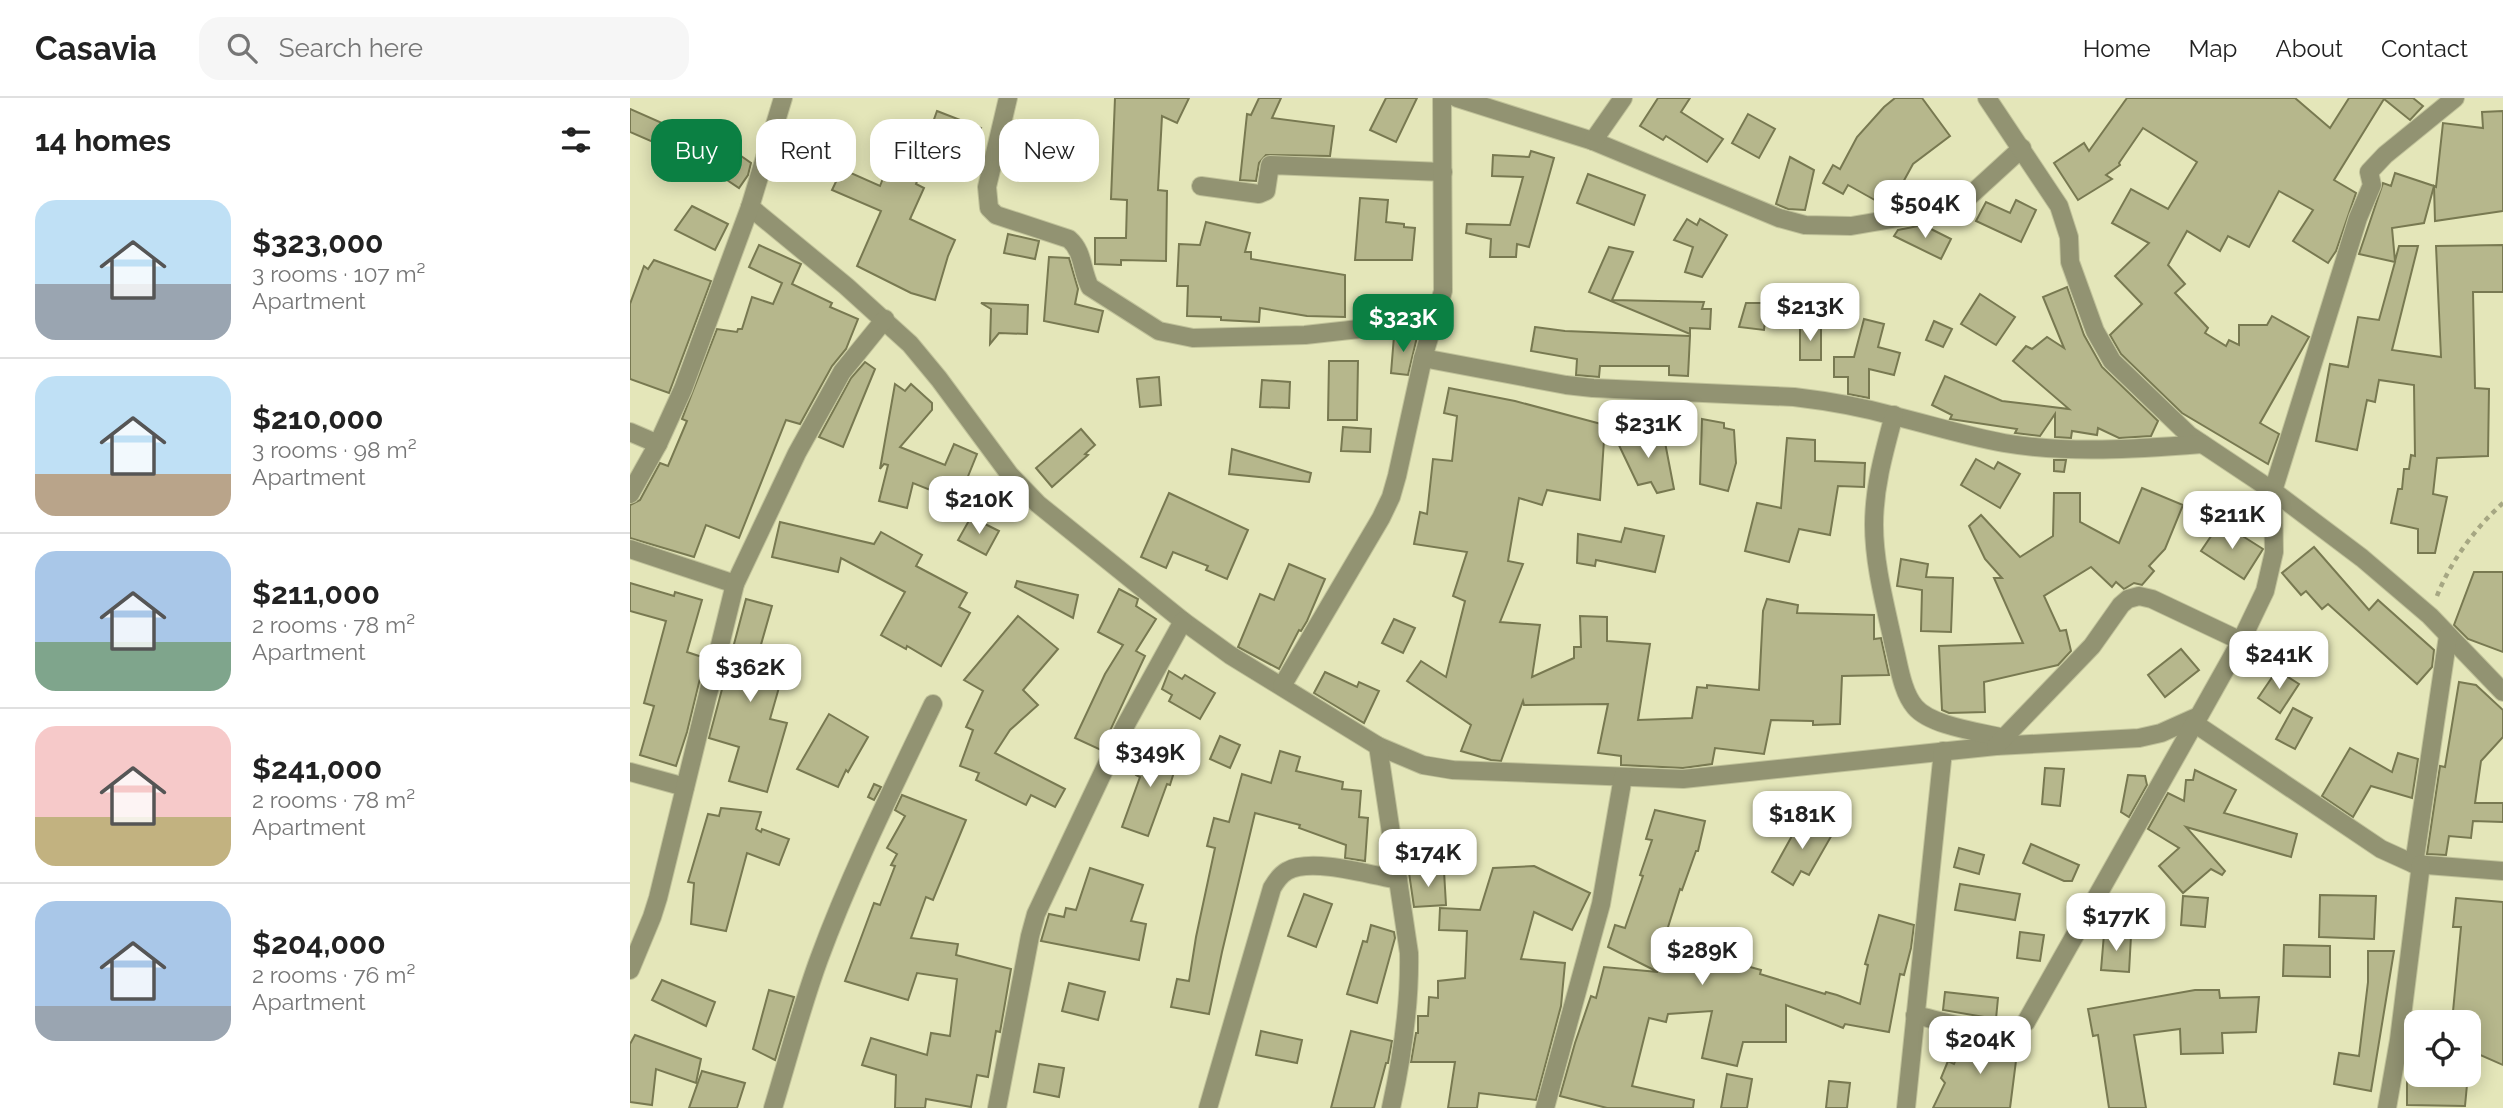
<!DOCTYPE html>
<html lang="en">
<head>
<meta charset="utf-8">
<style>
  body { margin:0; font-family:Raleway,sans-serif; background:#f6f6f6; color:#222; height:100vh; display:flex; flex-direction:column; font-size:26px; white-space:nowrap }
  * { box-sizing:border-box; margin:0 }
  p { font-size:23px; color:#767676 }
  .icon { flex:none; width:38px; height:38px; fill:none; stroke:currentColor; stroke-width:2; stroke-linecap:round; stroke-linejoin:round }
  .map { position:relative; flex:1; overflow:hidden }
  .sheet { display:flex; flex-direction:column; background:#fff; width:630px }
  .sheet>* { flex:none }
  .hud { position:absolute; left:21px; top:21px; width:665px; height:63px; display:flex; gap:14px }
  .fabs { position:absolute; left:1774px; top:912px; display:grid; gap:14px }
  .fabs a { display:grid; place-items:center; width:77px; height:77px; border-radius:14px; background:#fff; box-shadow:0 4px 18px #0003; font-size:35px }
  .price { position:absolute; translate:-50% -60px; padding:0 16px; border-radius:14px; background:#fff; color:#222; font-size:23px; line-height:46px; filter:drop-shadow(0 2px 4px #0008) }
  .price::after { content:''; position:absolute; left:50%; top:42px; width:21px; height:16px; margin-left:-10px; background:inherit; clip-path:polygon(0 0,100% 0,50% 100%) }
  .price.on { background:#0b8043; color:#fff }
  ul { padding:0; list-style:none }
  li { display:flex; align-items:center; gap:21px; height:175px; padding:0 35px }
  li+li { border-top:2px solid #e0e0e0 }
  li span { display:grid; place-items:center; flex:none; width:196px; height:140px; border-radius:21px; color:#555 }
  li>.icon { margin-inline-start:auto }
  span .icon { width:84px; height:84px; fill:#fffc; stroke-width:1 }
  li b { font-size:30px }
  h2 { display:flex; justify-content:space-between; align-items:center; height:84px; padding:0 35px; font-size:30px }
  .pill { padding:0 24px; border-radius:21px; background:#fff; box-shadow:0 4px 18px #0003; font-size:24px; line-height:63px }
  .pill.on { background:#0b8043; color:#fff }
  header { display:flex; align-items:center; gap:42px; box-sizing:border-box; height:98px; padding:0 35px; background:#fff; border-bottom:2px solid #e0e0e0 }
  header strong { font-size:33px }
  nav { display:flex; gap:38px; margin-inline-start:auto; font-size:24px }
  .search { width:490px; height:63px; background:#f6f6f6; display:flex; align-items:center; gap:18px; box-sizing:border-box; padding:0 24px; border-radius:21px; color:#767676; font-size:26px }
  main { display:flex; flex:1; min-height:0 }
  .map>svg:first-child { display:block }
  .building { fill:#b6b78c; stroke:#787951; stroke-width:2 }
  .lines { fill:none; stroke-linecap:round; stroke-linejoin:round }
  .minor-casing { stroke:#c0c29a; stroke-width:20 }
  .path { stroke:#a6a783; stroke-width:4.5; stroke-dasharray:5 5; stroke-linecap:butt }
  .minor { stroke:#929372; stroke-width:18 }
</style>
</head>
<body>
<header>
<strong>Casavia</strong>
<div class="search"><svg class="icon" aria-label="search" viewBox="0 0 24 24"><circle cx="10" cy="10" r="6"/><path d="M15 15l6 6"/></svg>Search here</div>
<nav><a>Home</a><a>Map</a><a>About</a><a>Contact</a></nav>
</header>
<main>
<section class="sheet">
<h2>14 homes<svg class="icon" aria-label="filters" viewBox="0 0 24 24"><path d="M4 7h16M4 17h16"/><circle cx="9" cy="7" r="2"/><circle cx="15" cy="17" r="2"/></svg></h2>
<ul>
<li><span style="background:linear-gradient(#bfe0f5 60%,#9aa5b1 0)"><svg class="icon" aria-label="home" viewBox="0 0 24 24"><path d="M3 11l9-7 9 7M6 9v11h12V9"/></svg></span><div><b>$323,000</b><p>3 rooms · 107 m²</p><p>Apartment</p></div></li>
<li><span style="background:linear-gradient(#bfe0f5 70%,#b9a48a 0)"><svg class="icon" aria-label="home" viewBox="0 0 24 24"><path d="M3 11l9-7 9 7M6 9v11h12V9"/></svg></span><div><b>$210,000</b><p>3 rooms · 98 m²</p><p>Apartment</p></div></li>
<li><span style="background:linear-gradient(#a9c7e8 65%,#7fa58c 0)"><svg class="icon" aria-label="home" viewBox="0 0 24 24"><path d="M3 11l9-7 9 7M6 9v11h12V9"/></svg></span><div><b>$211,000</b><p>2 rooms · 78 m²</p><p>Apartment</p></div></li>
<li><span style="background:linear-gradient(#f6c9c9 65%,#c2b280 0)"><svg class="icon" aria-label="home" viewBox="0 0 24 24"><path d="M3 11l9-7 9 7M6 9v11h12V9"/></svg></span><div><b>$241,000</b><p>2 rooms · 78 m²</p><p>Apartment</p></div></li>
<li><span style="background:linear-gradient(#a9c7e8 75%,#9aa5b1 0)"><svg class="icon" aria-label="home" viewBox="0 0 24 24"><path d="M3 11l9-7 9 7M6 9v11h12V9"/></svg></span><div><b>$204,000</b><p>2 rooms · 76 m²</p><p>Apartment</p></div></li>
</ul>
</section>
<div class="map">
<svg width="1873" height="1010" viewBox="0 0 1873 1010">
  <rect width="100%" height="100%" fill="#e4e6b9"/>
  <g class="building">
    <polygon points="485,0 559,0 547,25 532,18 528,92 537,93 536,163 491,162 491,167 465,166 465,140 496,140 497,102 481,101"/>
    <polygon points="629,0 651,0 642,20 704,28 700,58 636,57 629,65 626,83 610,82 617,16 621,17"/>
    <polygon points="756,0 787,0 766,44 740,32"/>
    <polygon points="1028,0 1060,0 1051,14 1093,41 1077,64 1036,38 1033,42 1010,28"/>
    <polygon points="1265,0 1292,0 1320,38 1283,66 1259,110 1218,87 1213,96 1193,85 1203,67 1210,71 1227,39 1254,9"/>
    <polygon points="1497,0 1665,0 1700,30 1719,0 1783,0 1793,8 1780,22 1754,1 1704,82 1726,95 1706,153 1698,165 1663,143 1683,112 1649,93 1619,149 1598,138 1590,153 1557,133 1538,167 1555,186 1545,195 1578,230 1575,235 1596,248 1599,242 1609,247 1609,227 1637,227 1642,218 1679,239 1630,325 1649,336 1638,366 1552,315 1491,256 1480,237 1512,206 1485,178 1519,145 1482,125 1501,91 1538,111 1567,64 1513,30 1489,65 1490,67 1476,77 1482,81 1448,102 1424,65 1454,45 1459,53"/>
    <polygon points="0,11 32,25 23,44 0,34"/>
    <polygon points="307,13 351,30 342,55 298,38"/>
    <polygon points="1873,13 1873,113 1805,123 1804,88 1806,89 1813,25 1853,30 1852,14"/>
    <polygon points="1118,16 1145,31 1129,60 1102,45"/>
    <polygon points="396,31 421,32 420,62 395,61"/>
    <polygon points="270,37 300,48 286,86 294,90 280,121 325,142 318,158 305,202 281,195 227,168 251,113 202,92 212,71 250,88"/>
    <polygon points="101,51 121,65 118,77 109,90 85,74"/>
    <polygon points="901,53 924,60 899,149 887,146 886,159 860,159 861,141 836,135 837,126 880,127 893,79 862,78 863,57 899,59"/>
    <polygon points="1160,59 1184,72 1175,112 1158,111 1146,106"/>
    <polygon points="1765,75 1804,88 1794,125 1762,130 1765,163 1769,148 1788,148 1762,252 1811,259 1806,148 1873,147 1873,194 1843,194 1845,290 1859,291 1858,358 1807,360 1803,396 1817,399 1805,455 1788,455 1788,431 1761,425 1768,391 1772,391 1774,371 1779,371 1781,357 1785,358 1784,287 1749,282 1745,304 1737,302 1727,352 1686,343 1700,266 1718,269 1728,219 1749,222 1765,164 1729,156 1753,85 1761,88"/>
    <polygon points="958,76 1015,97 1004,127 947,105"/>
    <polygon points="730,100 758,102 756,124 774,126 774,129 785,130 782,162 725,162"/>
    <polygon points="1386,102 1406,112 1391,144 1346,123 1356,104 1380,115"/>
    <polygon points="62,108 98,126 85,152 45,132"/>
    <polygon points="1057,121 1067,127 1070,121 1097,137 1072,179 1055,174 1063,149 1044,142"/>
    <polygon points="576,124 620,135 615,154 621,154 621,161 715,177 715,219 677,218 630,210 629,224 591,222 591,219 557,218 558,188 547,188 549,146 570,147"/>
    <polygon points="1293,127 1321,141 1311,161 1264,138 1268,132"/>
    <polygon points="378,136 409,143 405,161 374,155"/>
    <polygon points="129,147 171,166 162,186 202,205 200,209 228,221 216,251 202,268 170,326 156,322 109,440 76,427 64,459 0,440 0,407 10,402 30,365 38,368 57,323 52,321 87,231 107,234 108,231 112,231 122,199 143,206 152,185 119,169"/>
    <polygon points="979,149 1003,154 982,202 1074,204 1072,211 1081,211 1080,231 1060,230 1060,236 959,194"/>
    <polygon points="419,159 439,160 448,191 445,206 473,213 468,234 414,223"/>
    <polygon points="24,162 81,183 39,295 0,281 0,206 14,168 18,171"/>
    <polygon points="1437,189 1454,237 1472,269 1528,323 1521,338 1489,340 1468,330 1467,337 1442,333 1441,340 1425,339 1425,316 1410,338 1385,335 1387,331 1320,321 1322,317 1302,307 1315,278 1372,303 1439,311 1383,263 1396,248 1402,251 1417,239 1434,250 1413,199"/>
    <polygon points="1350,196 1385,219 1366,247 1331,226"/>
    <polygon points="351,205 398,207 397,236 369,235 360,246 361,211"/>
    <polygon points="1116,205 1137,205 1134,232 1109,229"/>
    <polygon points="1234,221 1254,226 1248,249 1270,255 1264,277 1239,271 1239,300 1218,296 1218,279 1204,279 1204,259 1224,259"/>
    <polygon points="1304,223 1322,231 1313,249 1296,242"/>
    <polygon points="1170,228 1191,229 1191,262 1170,262"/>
    <polygon points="905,229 935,233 1060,238 1058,278 1039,277 1039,268 970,268 969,279 946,277 947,261 901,253"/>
    <polygon points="764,238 787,239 778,277 761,275"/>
    <polygon points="699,263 728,263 727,322 698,322"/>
    <polygon points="235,264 245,271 213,349 189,339 221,280"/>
    <polygon points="529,279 531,307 510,309 507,281"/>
    <polygon points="632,282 660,284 659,310 630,309"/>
    <polygon points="265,286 275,293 281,286 302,305 302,312 270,349 315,367 324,346 347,356 328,403 283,385 277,410 249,403 258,367 254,366 250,371"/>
    <polygon points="819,290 885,303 975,327 970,402 917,392 912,407 889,400 878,463 893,466 870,524 910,527 902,579 944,560 944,549 951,549 950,518 977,519 977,543 1020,546 1008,622 1062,620 1067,589 1077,590 1077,587 1129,592 1133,513 1137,501 1168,507 1167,515 1244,517 1244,541 1251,540 1259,577 1212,578 1210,626 1183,627 1183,623 1141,622 1134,656 1085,650 1082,666 1053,670 991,667 991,658 968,655 978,606 894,607 893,603 871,663 861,662 831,653 841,627 777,583 791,563 816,579 835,503 823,498 837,454 784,446 790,414 797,416 803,361 822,363 827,318 814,315"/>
    <polygon points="1072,321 1094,325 1094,330 1104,332 1106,365 1098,393 1070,386"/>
    <polygon points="713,329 741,331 740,354 711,353"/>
    <polygon points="451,331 465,347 455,356 458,357 422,389 406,370"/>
    <polygon points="1033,334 1044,391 1027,395 1021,384 1008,387 986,341"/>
    <polygon points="1157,340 1185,342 1185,363 1235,365 1234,389 1208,388 1200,437 1169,431 1159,464 1115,453 1127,405 1151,410"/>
    <polygon points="602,351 681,375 679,384 599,376"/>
    <polygon points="1346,361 1364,371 1368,364 1390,376 1370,410 1331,387"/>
    <polygon points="1424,362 1436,362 1434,374 1424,373"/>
    <polygon points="1512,390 1553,407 1535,451 1519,468 1524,473 1512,487 1504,485 1494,491 1486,484 1482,489 1461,469 1414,498 1430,533 1436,532 1441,553 1428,567 1354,584 1355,614 1319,615 1312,612 1309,548 1393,545 1364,480 1372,480 1355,461 1339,428 1351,417 1390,459 1423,438 1424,395 1450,395 1450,424 1489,445"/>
    <polygon points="539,395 618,432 597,481 576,472 578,468 543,454 536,470 511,459"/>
    <polygon points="341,419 369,433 356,457 328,442"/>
    <polygon points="150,424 244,446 251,434 292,457 286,468 337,495 329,509 340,515 311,568 277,548 276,551 251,537 275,494 211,460 208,474 142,459"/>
    <polygon points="1588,428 1600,436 1603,432 1633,451 1614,481 1571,453"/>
    <polygon points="995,430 1034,438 1025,474 966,462 965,468 947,465 948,436 991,444"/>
    <polygon points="1684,449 1739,512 1748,502 1804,552 1802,569 1787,586 1698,506 1692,511 1676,493 1671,497 1652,475"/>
    <polygon points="1271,461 1298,466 1296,479 1323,480 1321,534 1291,533 1292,492 1267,488"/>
    <polygon points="659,466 695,481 677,523 671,533 669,532 649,571 608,549 630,496 644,502"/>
    <polygon points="1844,474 1873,474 1873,554 1838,541 1824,527"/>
    <polygon points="387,483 448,497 443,520 385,489"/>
    <polygon points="0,485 44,498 45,494 72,502 57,554 75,560 57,634 46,668 10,657 24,608 14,605 36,523 0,513"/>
    <polygon points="489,491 508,501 506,508 526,521 506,553 515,558 471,652 445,640 475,576 493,547 468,534"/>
    <polygon points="116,501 142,508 126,564 154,572 140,621 157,625 137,694 99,683 109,649 79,640"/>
    <polygon points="388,518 428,551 393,592 408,607 380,632 365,655 435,691 425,709 401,697 396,707 346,682 349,675 330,668 343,632 336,629 353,593 334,582"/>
    <polygon points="764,521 785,530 773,555 752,545"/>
    <polygon points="1551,551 1569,572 1535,599 1518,577"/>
    <polygon points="1647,572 1669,586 1650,615 1628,600"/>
    <polygon points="539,573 552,581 555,577 585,595 570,621 539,603 542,597 532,591"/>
    <polygon points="695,574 727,589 729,584 749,593 734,625 684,595"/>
    <polygon points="1829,584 1846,587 1873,612 1873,639 1851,663 1845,705 1873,705 1873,724 1843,723 1841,740 1819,738 1816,757 1797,756 1810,668 1815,669"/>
    <polygon points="1663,610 1682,620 1665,651 1646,641"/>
    <polygon points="199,616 238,639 218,674 216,672 208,689 167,671"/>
    <polygon points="590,638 610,647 600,670 580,661"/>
    <polygon points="515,648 549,658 540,687 537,686 518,738 492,729 510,679 506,677"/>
    <polygon points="1720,650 1762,674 1768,655 1788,661 1782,700 1741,688 1723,719 1692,698"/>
    <polygon points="650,653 670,659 666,673 713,684 712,691 731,693 729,719 738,720 735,763 715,760 716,747 669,730 670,727 625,715 592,854 579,916 541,909 547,881 559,883 566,839 585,750 577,748 584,720 599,724 612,676 641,685"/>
    <polygon points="1415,670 1434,671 1430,708 1412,706"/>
    <polygon points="1565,672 1606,692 1594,715 1667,736 1661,759 1556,729 1595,773 1592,777 1581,771 1553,795 1529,768 1549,750 1518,731 1538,695 1554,703 1556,682 1563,682"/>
    <polygon points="1498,677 1515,678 1517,687 1499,719 1491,714"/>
    <polygon points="244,686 251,689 244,702 238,699"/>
    <polygon points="272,697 336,722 303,802 296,799 281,840 328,846 326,857 381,871 370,934 366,933 358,979 347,977 341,1009 296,1001 295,1010 265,1010 266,977 232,967 241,940 297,957 301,935 320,938 327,881 287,875 278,902 215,883 244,805 250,807 265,768 261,767 267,756 257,750 275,718 265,712"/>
    <polygon points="91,710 131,714 126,731 131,734 132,731 159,741 149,767 117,755 96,833 61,826 64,785 58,784 78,716 89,718"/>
    <polygon points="1025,712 1075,723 1068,753 1066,753 1052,792 1050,791 1033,845 1131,872 1130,876 1195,896 1196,894 1207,897 1230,906 1238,867 1235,866 1249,817 1284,827 1281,850 1274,877 1270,876 1259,934 1215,926 1213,930 1156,907 1156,944 1113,944 1107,968 1072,960 1082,913 1038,916 1036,924 1019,920 1002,988 1064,1002 1063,1010 977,1010 930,998 945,945 961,898 966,900 974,869 1028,874 978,849 985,827 995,830 1013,778 1010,777 1022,742 1016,741"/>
    <polygon points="1173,718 1203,735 1179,777 1171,773 1163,787 1142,774"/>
    <polygon points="1401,746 1449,767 1442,783 1434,783 1393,765"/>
    <polygon points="1329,750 1354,757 1349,776 1324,769"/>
    <polygon points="904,768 960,795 942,832 904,814 891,861 935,865 931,908 906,1002 849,995 847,1010 818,1010 825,964 781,964 786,935 788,935 788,918 798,918 799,899 808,900 808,883 835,880 837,833 809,832 810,810 850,812 863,770"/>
    <polygon points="460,770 513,787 501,823 516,826 509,862 411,843 419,816 434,819 436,810 446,812"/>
    <polygon points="814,773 816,807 784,809 779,775"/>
    <polygon points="1330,786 1390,796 1385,822 1325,812"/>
    <polygon points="674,796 702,806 686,849 658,838"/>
    <polygon points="1690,797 1746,798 1744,841 1689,839"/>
    <polygon points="1553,798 1578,800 1575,829 1551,827"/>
    <polygon points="1826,800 1873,804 1873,967 1839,952 1839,924 1822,924 1831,829 1823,829"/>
    <polygon points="741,827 764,834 765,840 747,905 717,896 733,843 737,844"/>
    <polygon points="1390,834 1414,837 1410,863 1387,860"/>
    <polygon points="1474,836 1501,838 1499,874 1471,872"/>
    <polygon points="1654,847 1700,848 1700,879 1653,878"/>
    <polygon points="1738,853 1764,853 1741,993 1704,986 1709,955 1729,958 1738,884"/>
    <polygon points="32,882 85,904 76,928 22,902"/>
    <polygon points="439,885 475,894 468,922 432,913"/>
    <polygon points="139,892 164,899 145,962 123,951"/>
    <polygon points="1565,892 1589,892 1590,900 1629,899 1626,934 1592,935 1593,955 1551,956 1550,931 1504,937 1516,1010 1479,1010 1468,937 1463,938 1458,911"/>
    <polygon points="1315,894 1368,900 1366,921 1313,912"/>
    <polygon points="631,933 672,942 667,965 626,957"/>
    <polygon points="721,933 762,943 758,965 756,965 744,1010 701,1010"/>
    <polygon points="5,937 71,961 66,985 26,971 22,1007 0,1004 0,946"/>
    <polygon points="1335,940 1388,947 1380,1010 1303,1010 1315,985 1311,980 1318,963 1324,966"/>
    <polygon points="409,966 434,970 429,999 404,994"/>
    <polygon points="72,973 115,985 107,1010 59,1010"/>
    <polygon points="1097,976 1122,981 1117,1010 1091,1010"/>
    <polygon points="1788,976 1838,976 1835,1008 1777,1007 1777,983 1788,983"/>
    <polygon points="1199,983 1220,985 1217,1010 1196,1010"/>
  </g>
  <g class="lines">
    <g class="minor-casing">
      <g id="minor">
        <path d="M378,0L357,89L359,110L366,117L439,141C454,154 451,172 460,189L529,233L563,240L675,237L747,229L804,221"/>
        <polyline points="827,0 963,43 1149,120 1175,127 1221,128 1315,112 1333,104 1392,50"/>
        <polyline points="1357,0 1429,108 1439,139 1440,164 1465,233 1482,263 1559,337 1643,393 1732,460 1800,518 1873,594"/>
        <polyline points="963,43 993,0"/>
        <polyline points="571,88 629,96 636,93 640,67 813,74"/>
        <polyline points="120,109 216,188 280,246 309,281 380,377 408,406 553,523 600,557 748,648 793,667 823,672 1053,681 1366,648 1509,640 1531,635 1569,618 1611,543 1635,493 1644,454 1643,393 1728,120 1742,87 1739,74 1755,57 1825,0"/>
        <path d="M793,260L936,287L963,290L1164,299C1198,303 1232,309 1264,318C1301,327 1336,338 1374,345C1439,356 1506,351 1572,346"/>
        <path d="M1264,317C1254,354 1244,389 1244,427C1244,467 1256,510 1264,548C1269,567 1272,594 1285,609C1301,628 1350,634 1374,640"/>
        <polyline points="0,334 28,346"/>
        <polyline points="0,396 28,346 53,291 120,109 153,0"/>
        <polyline points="0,451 105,486"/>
        <polyline points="652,588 751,420 761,399 767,378 793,260 813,193 812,0"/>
        <polyline points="1564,625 1751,751 1784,766 1873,773"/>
        <path d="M748,648L779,855C780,906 772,960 761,1010"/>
        <polyline points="1366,648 1462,548 1491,507 1498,501 1509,498 1522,501 1611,543"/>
        <polyline points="0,674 55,689"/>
        <polyline points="1784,766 1818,538"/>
        <polyline points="0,872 22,819 28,800 105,486 167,355 212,274 255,221"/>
        <path d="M1285,917C1314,923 1373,944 1396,924L1568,619"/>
        <path d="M143,1010C158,961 171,910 189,861C221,774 263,690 303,606"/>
        <polyline points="367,1010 400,838 406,816 494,630 553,523"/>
        <path d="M578,1010L642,790C646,783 650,777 657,773C681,759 741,777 768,782"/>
        <polyline points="915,1010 971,806 993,679"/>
        <polyline points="1276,1010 1313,653"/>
        <polyline points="1757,1010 1769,942 1791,766"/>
      </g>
    </g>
    <path class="path" d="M1807,498C1820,464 1846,429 1873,405"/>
    <use href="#minor" class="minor"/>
  </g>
</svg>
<div class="fabs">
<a><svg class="icon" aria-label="locate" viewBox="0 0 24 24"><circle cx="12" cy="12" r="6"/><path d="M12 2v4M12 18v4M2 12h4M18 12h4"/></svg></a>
</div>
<b class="price" style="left:1295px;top:142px">$504K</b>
<b class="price" style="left:1180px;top:245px">$213K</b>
<b class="price on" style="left:773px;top:256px">$323K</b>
<b class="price" style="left:1018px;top:362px">$231K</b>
<b class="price" style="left:349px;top:438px">$210K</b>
<b class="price" style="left:1602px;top:453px">$211K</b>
<b class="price" style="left:1649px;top:593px">$241K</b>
<b class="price" style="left:120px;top:606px">$362K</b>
<b class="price" style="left:520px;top:691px">$349K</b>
<b class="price" style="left:1172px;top:753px">$181K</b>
<b class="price" style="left:798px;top:791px">$174K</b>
<b class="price" style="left:1486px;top:855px">$177K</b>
<b class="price" style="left:1072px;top:889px">$289K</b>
<b class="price" style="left:1350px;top:978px">$204K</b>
<div class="hud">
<a class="pill on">Buy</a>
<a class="pill">Rent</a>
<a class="pill">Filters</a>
<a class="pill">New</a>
</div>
</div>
</main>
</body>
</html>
